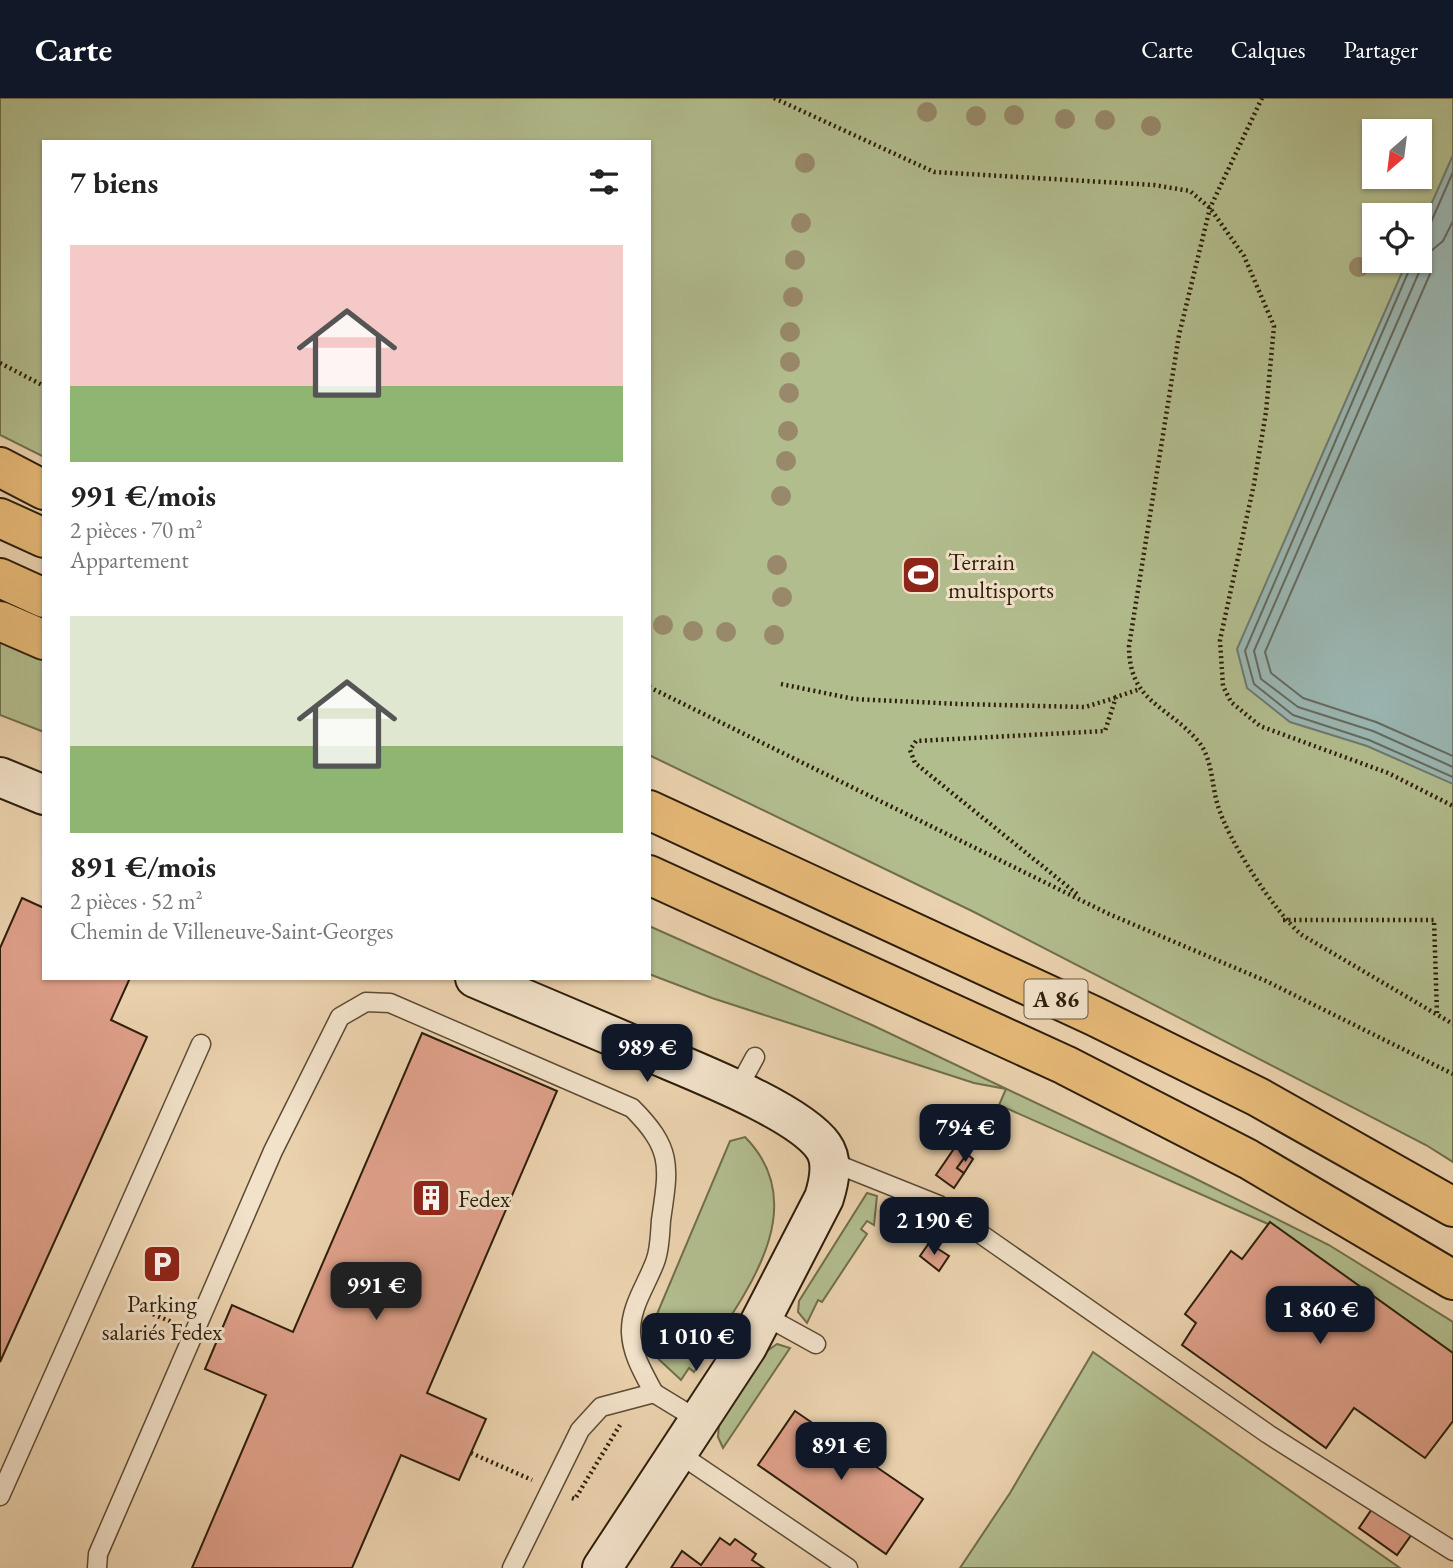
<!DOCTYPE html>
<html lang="fr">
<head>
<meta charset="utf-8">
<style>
  body { margin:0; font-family:"EB Garamond",serif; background:#f6f6f6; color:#222; height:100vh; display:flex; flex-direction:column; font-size:26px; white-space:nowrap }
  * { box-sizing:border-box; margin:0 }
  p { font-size:23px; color:#767676 }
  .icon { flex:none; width:38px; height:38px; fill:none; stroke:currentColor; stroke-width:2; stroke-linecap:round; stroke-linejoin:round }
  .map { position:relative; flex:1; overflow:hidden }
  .drawer { position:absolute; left:42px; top:42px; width:609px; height:840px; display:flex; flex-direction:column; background:#fff; border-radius:0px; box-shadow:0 2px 5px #0004 }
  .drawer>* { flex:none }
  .needle { width:46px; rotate:208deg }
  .controls { position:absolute; left:1362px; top:21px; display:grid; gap:14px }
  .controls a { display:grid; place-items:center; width:70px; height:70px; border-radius:0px; background:#fff; box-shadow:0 2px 5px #0004; font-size:35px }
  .price { position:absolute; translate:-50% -60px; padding:0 16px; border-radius:14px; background:#111827; color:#fff; font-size:23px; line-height:46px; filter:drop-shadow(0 2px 4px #0008) }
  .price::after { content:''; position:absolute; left:50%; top:42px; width:21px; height:16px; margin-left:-10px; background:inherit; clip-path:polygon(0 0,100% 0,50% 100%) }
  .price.selected { background:#222; color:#fff }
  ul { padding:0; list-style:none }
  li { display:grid; align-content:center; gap:14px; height:371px; padding:0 28px }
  li span { display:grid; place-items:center; height:217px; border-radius:0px; color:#555 }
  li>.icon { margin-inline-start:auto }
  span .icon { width:126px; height:126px; fill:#fffc; stroke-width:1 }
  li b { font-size:30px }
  h2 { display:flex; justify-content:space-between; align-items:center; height:84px; padding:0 28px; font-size:30px }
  header { display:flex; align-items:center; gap:42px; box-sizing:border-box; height:98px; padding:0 35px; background:#111827; color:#fff }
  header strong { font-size:33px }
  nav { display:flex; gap:38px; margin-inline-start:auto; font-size:24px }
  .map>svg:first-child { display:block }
  .green { fill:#b2bd8e; stroke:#706e4c; stroke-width:2; fill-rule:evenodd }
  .water { fill:#9ab6b2; stroke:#6e796f; stroke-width:2 }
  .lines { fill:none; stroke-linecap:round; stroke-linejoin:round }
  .shore { stroke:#646a5e; stroke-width:2 }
  .building { fill:#dfa08a; stroke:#2d1e0b; stroke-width:2 }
  .lane-casing { stroke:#5c4b34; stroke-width:21 }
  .secondary-casing { stroke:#2d1e0b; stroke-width:42 }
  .highway-casing { stroke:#2d1e0b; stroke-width:42 }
  .path { stroke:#2d1e0b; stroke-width:4.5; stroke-dasharray:2 3.5; stroke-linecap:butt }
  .lane { stroke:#f2e2ca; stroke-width:18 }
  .secondary { stroke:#f2e2ca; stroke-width:38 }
  .highway { stroke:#e6b977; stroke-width:38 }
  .tree { fill:#98896a }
  .labels { text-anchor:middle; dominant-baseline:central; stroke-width:6; stroke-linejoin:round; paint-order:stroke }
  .shield { fill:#f2e2ca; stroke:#685944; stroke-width:2 }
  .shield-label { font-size:23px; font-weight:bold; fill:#2d1e0b }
  .poi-label { font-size:24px; fill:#2d1e0b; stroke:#f2e2ca; text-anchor:start }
</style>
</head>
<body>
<header>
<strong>Carte</strong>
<nav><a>Carte</a><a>Calques</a><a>Partager</a></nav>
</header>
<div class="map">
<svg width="1453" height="1470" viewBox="0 0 1453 1470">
  <rect width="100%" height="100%" fill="#ebd2ae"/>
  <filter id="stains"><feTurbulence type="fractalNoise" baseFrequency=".00286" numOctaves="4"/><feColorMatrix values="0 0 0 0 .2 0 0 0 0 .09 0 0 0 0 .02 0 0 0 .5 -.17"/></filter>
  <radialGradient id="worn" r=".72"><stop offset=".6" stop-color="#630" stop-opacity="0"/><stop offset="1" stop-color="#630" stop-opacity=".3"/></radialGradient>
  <g class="green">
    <path d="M0,0H1453V1064L1426,1047L972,813L649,657V44H44V359L0,337ZM1374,33H1419V79H1374ZM1374,117H1419V163H1374Z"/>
    <polygon points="0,542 44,561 44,634 0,617"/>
    <polygon points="649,828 872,927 1192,1079 1329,1147 1453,1224 1453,1255 1268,1126 999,1007 1006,991 974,985 712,900 649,876"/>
    <path d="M745,1039C818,1113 737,1206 694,1274L689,1270L681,1282L652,1255L649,1235L730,1043Z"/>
    <polygon points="867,1095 877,1098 874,1127 867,1123 861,1131 867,1136 822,1204 818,1202 807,1225 798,1214 799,1203"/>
    <polygon points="777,1246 790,1250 723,1350 718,1339 719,1326 767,1253"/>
    <polygon points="1093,1254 1400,1470 960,1470 1010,1395"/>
  </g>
  <polygon class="water" points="1453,57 1453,686 1367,648 1290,624 1247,590 1237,551 1407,163 1419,163 1419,134"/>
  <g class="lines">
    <g class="shore">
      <polyline points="1453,123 1443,143 1431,153 1430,176 1265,554 1271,575 1303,600 1376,624 1453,658"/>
      <polyline points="1419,134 1428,131 1453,74"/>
      <polyline points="1419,156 1420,172 1254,553 1261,581 1298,609 1373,633 1453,669"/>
      <polyline points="1413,163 1245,553 1254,586 1293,617 1369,642 1453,679"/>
    </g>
  </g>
  <g class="building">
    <polygon points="22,800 44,810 44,880 130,880 111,922 147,939 0,1264 0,850"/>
    <polygon points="422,935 557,993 427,1295 486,1321 459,1382 401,1357 352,1470 192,1470 266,1297 205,1271 232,1207 293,1234"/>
    <polygon points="962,1039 973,1047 957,1070 964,1075 954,1090 936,1077"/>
    <polygon points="967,1056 973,1061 964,1075 957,1070"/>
    <polygon points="1270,1124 1453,1255 1453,1323 1425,1360 1354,1310 1326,1350 1182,1247 1196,1225 1185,1216 1231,1153 1242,1161"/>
    <polygon points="929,1145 949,1158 939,1173 920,1158"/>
    <polygon points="795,1313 923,1401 886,1456 758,1367"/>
    <polygon points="1374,1408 1412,1436 1397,1457 1359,1430"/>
    <polygon points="720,1440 730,1447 735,1441 756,1456 752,1462 764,1470 671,1470 682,1453 701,1467"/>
  </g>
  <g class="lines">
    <g class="lane-casing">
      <g id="lane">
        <polyline points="737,992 755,959"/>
        <polyline points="829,1063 939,1107 1268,1336 1453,1453"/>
        <polyline points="765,1218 816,1246"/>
        <polyline points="654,1295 700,1323"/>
        <polyline points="678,1355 848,1470"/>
        <polyline points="0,1398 201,946"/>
        <path d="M97,1470L98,1456L273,1053L340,919L366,904L390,905L632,1010C673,1051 669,1068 661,1122C660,1135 660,1152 655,1164C646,1188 630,1209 631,1235C632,1257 644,1276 654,1295L601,1309L580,1332L512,1470"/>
      </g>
    </g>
    <g class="secondary-casing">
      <g id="secondary">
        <polyline points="0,679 44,697"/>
        <path d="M475,880C534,905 593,930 652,955C694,973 798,1013 823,1048C834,1063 829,1084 824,1100L747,1249L602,1470"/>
      </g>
    </g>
    <g class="highway-casing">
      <g id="highway">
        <polyline points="0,369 44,392"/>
        <polyline points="0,420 44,440"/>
        <polyline points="0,480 44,500"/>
        <polyline points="0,523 44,542"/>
        <polyline points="649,712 1094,918 1258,999 1453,1109"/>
        <polyline points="649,777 1065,967 1248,1061 1453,1182"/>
      </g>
    </g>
    <g class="path">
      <polyline points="774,0 934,74 1154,87 1190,93 1210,110 1244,158 1274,228 1266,314 1254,386 1220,542 1223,588 1231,604 1260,628 1388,675 1453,708"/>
      <path d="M1262,0L1210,110L1179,237L1129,548C1129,604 1167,607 1198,643C1213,661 1211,686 1218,708C1228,742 1275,815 1302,837L1453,926"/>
      <polyline points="0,265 44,288"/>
      <polyline points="781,586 854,601 959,606 1085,609 1115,600"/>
      <polyline points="649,589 1109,816 1266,883 1453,976"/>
      <polyline points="1077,796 915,665 910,652 916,643 1105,633 1116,599 1140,591"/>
      <polyline points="1283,822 1434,822 1437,916"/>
      <polyline points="143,1212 174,1225"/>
      <polyline points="471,1355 532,1382"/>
      <polyline points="572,1400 575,1401 620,1327"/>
    </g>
    <use href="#lane" class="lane"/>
    <use href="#secondary" class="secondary"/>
    <use href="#highway" class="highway"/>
  </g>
  <g class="tree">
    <circle cx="927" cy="14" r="10"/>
    <circle cx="1014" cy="17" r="10"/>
    <circle cx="976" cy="18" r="10"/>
    <circle cx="1065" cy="21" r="10"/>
    <circle cx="1105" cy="22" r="10"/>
    <circle cx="1151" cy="28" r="10"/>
    <circle cx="805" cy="65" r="10"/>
    <circle cx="801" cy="125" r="10"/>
    <circle cx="795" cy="162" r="10"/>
    <circle cx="1359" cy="169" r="10"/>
    <circle cx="793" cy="199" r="10"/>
    <circle cx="790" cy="234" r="10"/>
    <circle cx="790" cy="264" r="10"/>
    <circle cx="789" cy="295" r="10"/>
    <circle cx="788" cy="333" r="10"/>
    <circle cx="786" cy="363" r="10"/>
    <circle cx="781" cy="398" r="10"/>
    <circle cx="777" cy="467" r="10"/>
    <circle cx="782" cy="499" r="10"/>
    <circle cx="663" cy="527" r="10"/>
    <circle cx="693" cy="533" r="10"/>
    <circle cx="726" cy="534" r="10"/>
    <circle cx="774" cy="537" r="10"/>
  </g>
  <defs>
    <g id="stadium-square" transform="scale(2.0125)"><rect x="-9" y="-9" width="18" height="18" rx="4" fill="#8f2418" stroke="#f2e2ca"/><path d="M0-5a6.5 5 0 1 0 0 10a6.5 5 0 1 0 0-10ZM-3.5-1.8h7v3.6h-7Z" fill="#fff"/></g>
    <g id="building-square" transform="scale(2.0125)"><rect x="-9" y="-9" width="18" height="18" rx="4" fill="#8f2418" stroke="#f2e2ca"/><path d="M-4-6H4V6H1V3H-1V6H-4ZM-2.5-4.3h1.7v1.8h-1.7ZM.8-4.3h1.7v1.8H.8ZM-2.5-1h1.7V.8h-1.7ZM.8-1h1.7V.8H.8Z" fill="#fff"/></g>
    <g id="parking-square" transform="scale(2.0125)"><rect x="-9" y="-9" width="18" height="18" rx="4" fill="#8f2418" stroke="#f2e2ca"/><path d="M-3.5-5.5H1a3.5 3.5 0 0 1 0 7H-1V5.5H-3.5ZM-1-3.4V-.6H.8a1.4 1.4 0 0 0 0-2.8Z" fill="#fff"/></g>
  </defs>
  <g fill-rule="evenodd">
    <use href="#stadium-square" x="921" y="477"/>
    <use href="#building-square" x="431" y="1100"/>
    <use href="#parking-square" x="162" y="1166"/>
  </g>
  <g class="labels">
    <rect class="shield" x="1024.5" y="881.5" width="63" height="39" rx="5"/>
    <g class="shield-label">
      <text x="1056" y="901">A 86</text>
    </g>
    <g class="poi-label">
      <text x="948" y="463">Terrain<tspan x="948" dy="28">multisports</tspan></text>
      <text x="458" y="1100">Fedex</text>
      <text x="162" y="1205" text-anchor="middle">Parking<tspan x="162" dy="28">salariés Fedex</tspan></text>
    </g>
  </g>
  <rect width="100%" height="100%" filter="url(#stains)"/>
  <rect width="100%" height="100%" fill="url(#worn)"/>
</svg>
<div class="controls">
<a><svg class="needle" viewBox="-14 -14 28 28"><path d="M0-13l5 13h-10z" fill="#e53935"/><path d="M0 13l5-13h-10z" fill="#767676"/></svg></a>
<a><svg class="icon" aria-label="locate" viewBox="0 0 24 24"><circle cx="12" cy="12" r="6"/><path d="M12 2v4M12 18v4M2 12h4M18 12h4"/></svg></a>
</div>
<b class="price" style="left:647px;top:986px">989 €</b>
<b class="price" style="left:965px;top:1066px">794 €</b>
<b class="price" style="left:934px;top:1159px">2 190 €</b>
<b class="price selected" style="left:376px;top:1224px">991 €</b>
<b class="price" style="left:1320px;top:1248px">1 860 €</b>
<b class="price" style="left:696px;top:1275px">1 010 €</b>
<b class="price" style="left:841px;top:1384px">891 €</b>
<section class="drawer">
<h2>7 biens<svg class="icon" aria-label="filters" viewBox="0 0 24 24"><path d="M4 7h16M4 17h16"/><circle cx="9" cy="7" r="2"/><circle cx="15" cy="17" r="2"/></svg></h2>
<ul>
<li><span style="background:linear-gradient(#f6c9c9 65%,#8fb573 0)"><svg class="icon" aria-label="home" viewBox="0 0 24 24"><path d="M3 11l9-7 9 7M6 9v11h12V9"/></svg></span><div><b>991 €/mois</b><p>2 pièces · 70 m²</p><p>Appartement</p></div></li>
<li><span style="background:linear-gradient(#dfe7d0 60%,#8fb573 0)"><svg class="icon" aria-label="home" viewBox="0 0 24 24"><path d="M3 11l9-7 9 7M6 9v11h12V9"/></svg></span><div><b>891 €/mois</b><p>2 pièces · 52 m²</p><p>Chemin de Villeneuve-Saint-Georges</p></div></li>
</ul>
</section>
</div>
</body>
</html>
